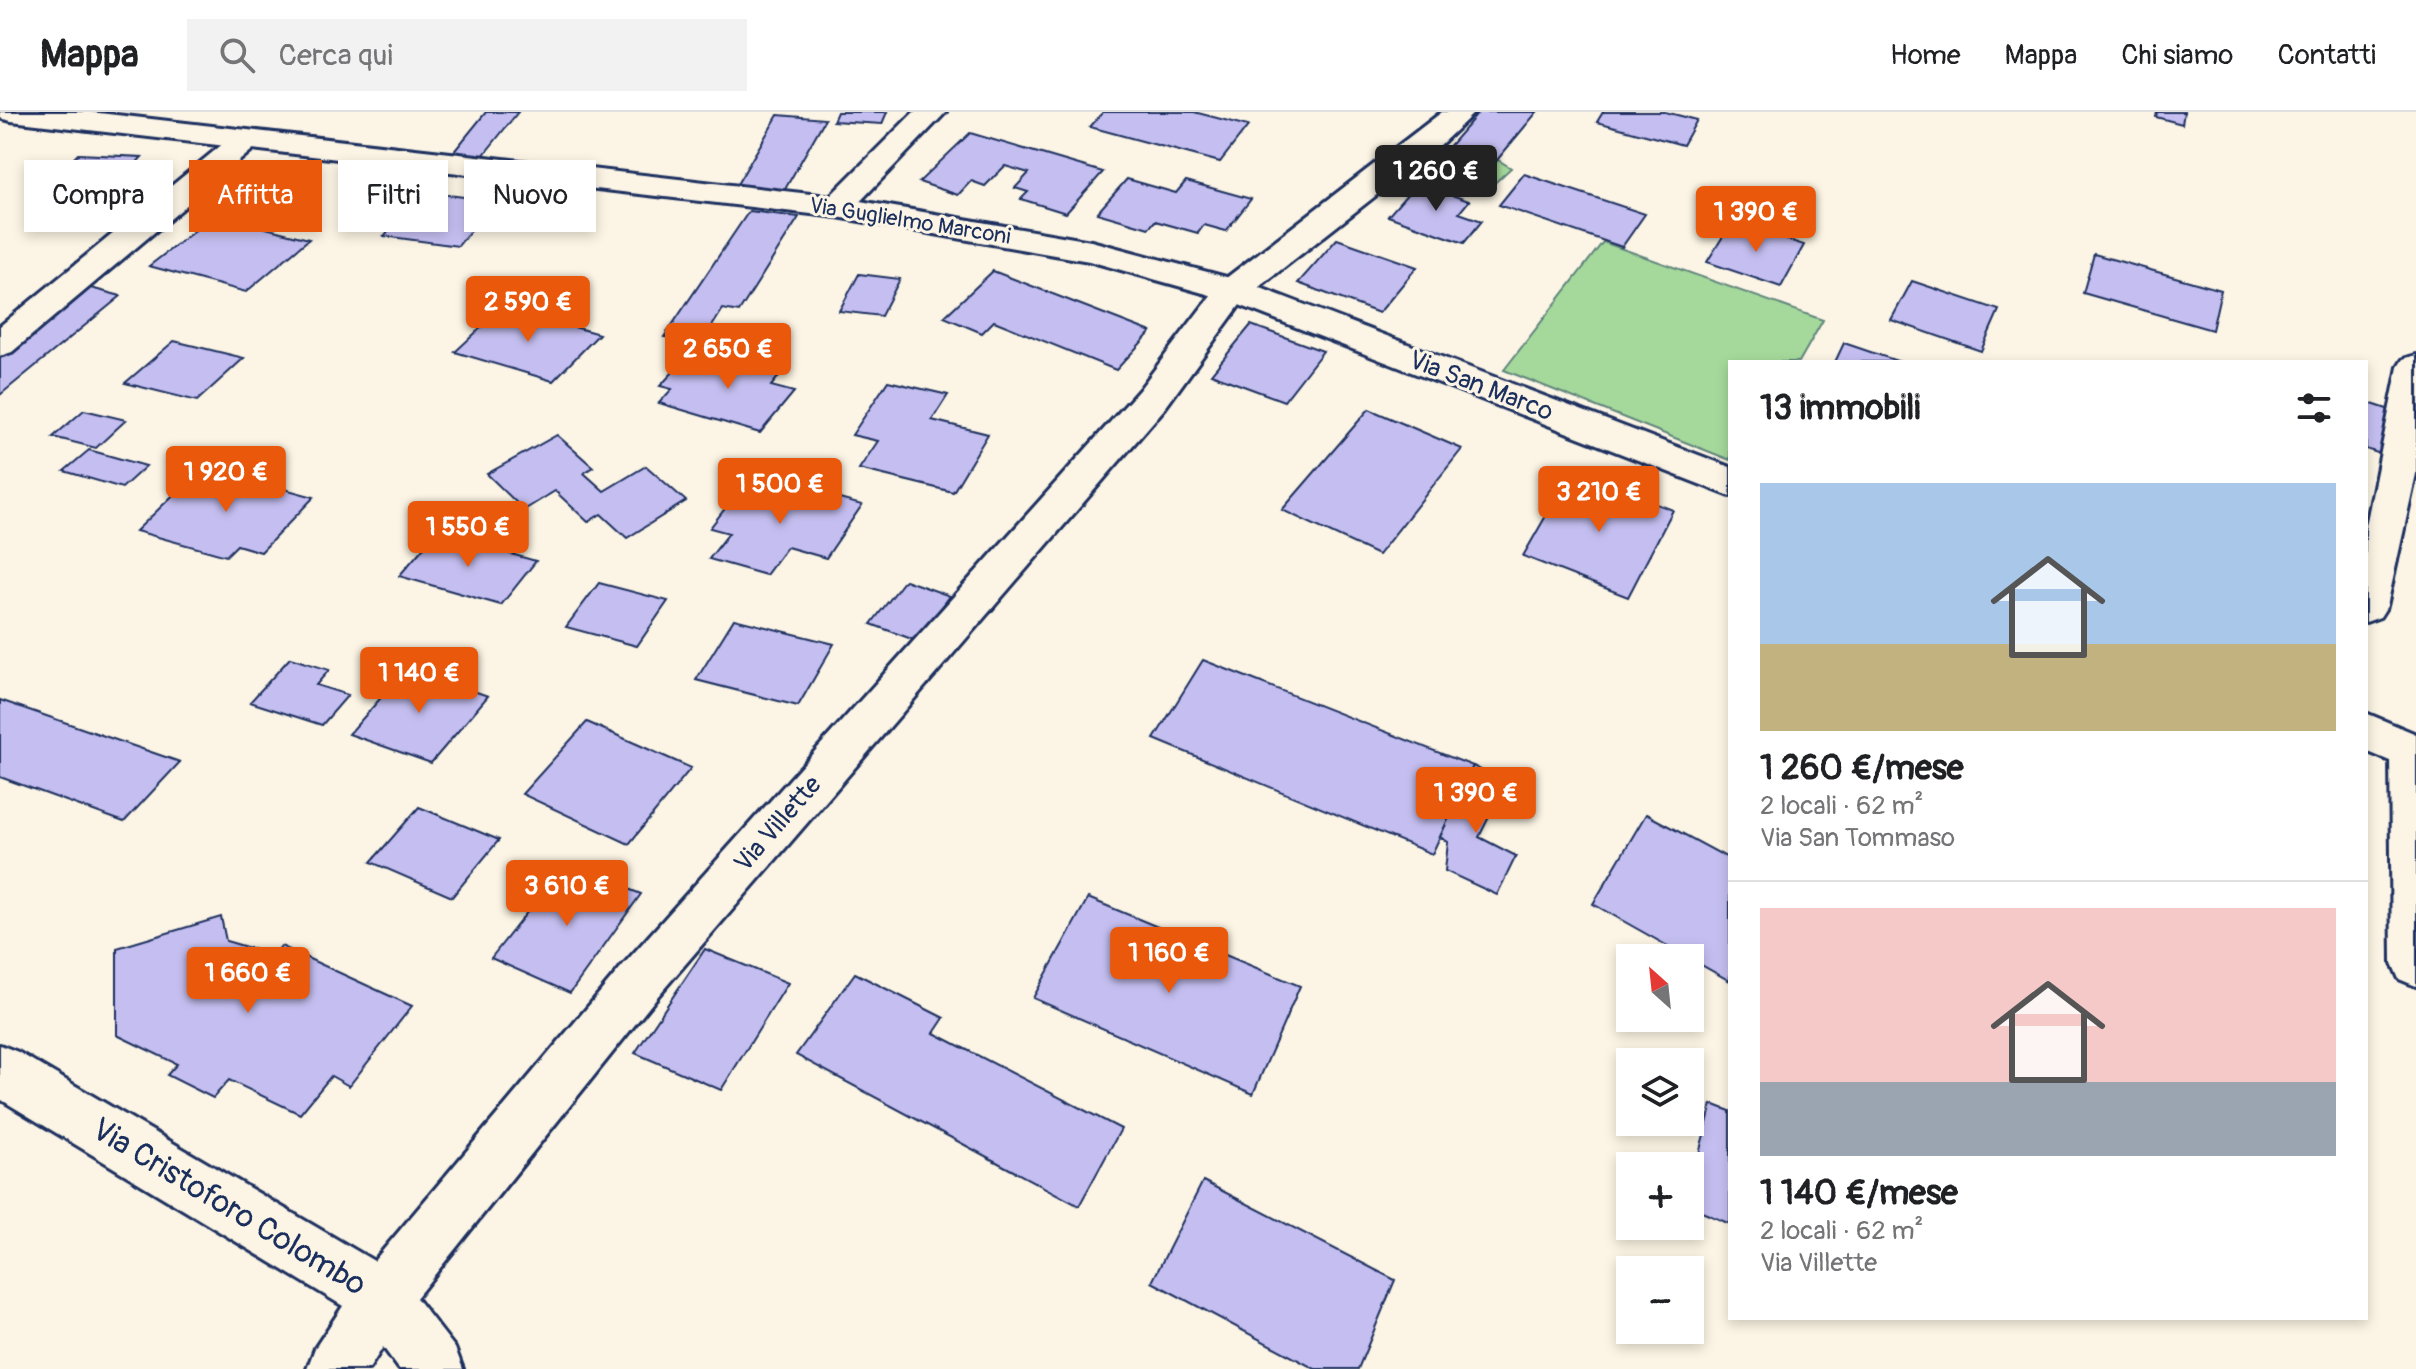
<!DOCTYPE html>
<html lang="it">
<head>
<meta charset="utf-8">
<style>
  body { margin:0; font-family:Pangolin,sans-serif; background:#f2f2f2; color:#202124; height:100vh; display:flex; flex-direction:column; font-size:30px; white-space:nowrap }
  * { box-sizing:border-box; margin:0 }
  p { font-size:26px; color:#757577 }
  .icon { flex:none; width:44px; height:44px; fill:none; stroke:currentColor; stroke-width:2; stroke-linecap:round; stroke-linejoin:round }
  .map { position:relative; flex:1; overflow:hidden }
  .drawer { position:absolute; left:1728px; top:248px; width:640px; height:960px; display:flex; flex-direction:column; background:#fff; border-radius:0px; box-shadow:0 4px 12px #0003 }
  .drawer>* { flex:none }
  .guide { position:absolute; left:24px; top:48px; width:760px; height:72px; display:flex; gap:16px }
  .needle { width:52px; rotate:333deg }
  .buttons { position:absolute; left:1616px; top:832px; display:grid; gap:16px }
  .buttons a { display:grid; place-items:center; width:88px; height:88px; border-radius:0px; background:#fff; box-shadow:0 4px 12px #0003; font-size:40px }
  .price { position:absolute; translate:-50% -68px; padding:0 18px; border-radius:8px; background:#ea580c; color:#fff; font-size:26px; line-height:52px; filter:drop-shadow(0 2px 4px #0008) }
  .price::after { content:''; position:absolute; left:50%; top:48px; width:24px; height:18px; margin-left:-12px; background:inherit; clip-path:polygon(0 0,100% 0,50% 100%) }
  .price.selected { background:#222; color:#fff }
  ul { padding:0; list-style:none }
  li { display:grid; align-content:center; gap:16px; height:424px; padding:0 32px }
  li+li { border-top:2px solid #e0e0e0 }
  li span { display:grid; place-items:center; height:248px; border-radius:0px; color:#555 }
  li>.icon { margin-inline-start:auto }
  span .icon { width:144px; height:144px; fill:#fffc; stroke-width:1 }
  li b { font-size:34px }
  h2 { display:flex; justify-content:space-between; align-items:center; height:96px; padding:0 32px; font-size:34px }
  .tag { padding:0 28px; border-radius:0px; background:#fff; box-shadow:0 4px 12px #0003; font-size:28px; line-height:72px }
  .tag.selected { background:#ea580c; color:#fff }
  header { display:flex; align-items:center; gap:48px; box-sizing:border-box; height:112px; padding:0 40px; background:#fff; border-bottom:2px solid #e0e0e0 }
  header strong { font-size:38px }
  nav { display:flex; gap:44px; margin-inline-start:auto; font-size:28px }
  .search { width:560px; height:72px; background:#f2f2f2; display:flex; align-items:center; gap:20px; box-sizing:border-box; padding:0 28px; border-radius:0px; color:#757577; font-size:30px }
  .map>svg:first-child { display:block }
  .green { fill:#a5d99b; stroke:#60847c; stroke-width:2 }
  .building { fill:#c5bff1; stroke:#1b2f5e; stroke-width:2 }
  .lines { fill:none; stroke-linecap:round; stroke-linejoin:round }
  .street-casing { stroke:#1b2f5e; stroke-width:6 }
  .secondary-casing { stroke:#1b2f5e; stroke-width:6 }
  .street { fill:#fcf5e5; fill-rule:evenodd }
  .secondary { fill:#fcf5e5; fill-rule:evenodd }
  .labels { text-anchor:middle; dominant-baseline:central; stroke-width:6; stroke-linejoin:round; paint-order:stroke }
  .far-street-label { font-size:22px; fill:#1b2f5e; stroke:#fcf5e5 }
  .street-label { font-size:26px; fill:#1b2f5e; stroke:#fcf5e5 }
  .near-street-label { font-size:32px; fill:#1b2f5e; stroke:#fcf5e5 }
</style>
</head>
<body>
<header>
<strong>Mappa</strong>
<div class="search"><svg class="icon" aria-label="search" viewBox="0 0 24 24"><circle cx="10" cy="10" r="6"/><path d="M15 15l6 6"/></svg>Cerca qui</div>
<nav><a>Home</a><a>Mappa</a><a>Chi siamo</a><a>Contatti</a></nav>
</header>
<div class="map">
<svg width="2416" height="1257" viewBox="0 0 2416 1257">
  <rect width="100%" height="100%" fill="#fcf5e5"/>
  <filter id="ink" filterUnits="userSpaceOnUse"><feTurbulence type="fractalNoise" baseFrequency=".0125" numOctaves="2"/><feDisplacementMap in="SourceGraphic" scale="16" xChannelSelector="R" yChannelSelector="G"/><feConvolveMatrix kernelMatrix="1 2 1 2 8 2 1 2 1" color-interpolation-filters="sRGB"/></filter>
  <g filter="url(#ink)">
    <g class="green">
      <polygon points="1446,38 1492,53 1498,48 1511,56 1488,77 1429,58"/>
      <polygon points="1603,130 1823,208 1799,250 1730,250 1730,348 1504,258"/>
    </g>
    <g class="building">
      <polygon points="486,0 518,0 482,45 452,42"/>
      <polygon points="837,0 887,0 882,12 833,9"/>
      <polygon points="1103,0 1194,0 1248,14 1220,50 1090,15"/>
      <polygon points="1479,0 1537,0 1493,53 1446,38"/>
      <polygon points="1603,0 1665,0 1697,8 1683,33 1597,10"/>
      <polygon points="2157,0 2184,0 2182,12 2156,5"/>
      <polygon points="778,3 825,7 784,79 736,74"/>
      <polygon points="970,21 1103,60 1066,101 1021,87 1028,80 1015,76 1029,61 1005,54 985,74 971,69 958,83 919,70"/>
      <polygon points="78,42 142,45 99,92 33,88"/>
      <polygon points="1524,62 1645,102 1622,135 1499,93"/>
      <polygon points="1127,67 1176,81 1186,69 1251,87 1226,119 1204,113 1198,121 1155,109 1149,116 1097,101"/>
      <polygon points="1417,71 1469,89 1459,101 1482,109 1464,131 1388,104"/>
      <polygon points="424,80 496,89 458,134 384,124"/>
      <polygon points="749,99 799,105 739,200 723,197 702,230 664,225"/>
      <polygon points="215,103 309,127 246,180 149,154"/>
      <polygon points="1732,110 1804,133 1781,175 1707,150"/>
      <polygon points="1337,127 1417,155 1379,201 1298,171"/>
      <polygon points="2094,142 2221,178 2212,218 2083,181"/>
      <polygon points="993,159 1151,220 1116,258 994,209 982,221 944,205"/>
      <polygon points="859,162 900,167 881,204 839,199"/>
      <polygon points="1912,169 1999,198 1981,239 1891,208"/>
      <polygon points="83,174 121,184 0,283 0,241"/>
      <polygon points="503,195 599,222 553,269 455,240"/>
      <polygon points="1251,213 1323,239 1284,289 1211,262"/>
      <polygon points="174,229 244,246 197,289 125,271"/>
      <polygon points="1844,231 1900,250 1835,250"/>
      <polygon points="690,242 741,257 752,244 788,253 771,274 794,280 760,321 659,291 672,277 660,274"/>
      <polygon points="888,269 948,283 932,308 988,322 953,380 859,357 878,329 852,323"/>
      <polygon points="2366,290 2393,299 2383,343 2366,337"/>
      <polygon points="1369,297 1462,337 1378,443 1282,398"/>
      <polygon points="84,298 126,308 96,336 53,325"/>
      <polygon points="557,323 593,355 584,361 604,379 646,354 686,389 627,426 601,402 588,410 555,379 524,398 487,362"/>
      <polygon points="89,338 146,354 122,376 64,359"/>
      <polygon points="1571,360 1673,398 1628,485 1523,444"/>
      <polygon points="226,361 314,385 261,440 237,433 226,444 136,419 192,365 215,372"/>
      <polygon points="769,368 862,393 826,446 787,435 766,463 709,447 729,421 710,416 737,381 755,386"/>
      <polygon points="436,421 536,449 501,493 399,464"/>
      <polygon points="905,468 950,484 917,529 871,512"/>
      <polygon points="599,471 668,489 637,534 566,515"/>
      <polygon points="734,507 834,532 798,594 696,568"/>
      <polygon points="290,546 329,558 316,573 348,583 322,613 250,590"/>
      <polygon points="1203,548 1473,654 1432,742 1154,627"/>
      <polygon points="407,556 488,584 431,651 349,622"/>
      <polygon points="0,588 180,650 124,710 0,665"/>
      <polygon points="587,610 691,656 629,732 522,682"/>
      <polygon points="1473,654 1506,671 1479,725 1516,744 1497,783 1445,759 1448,730 1440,725"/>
      <polygon points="419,695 499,728 452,785 371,750"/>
      <polygon points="1646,702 1730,747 1730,869 1593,792"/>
      <polygon points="565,752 641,782 570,881 491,846"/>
      <polygon points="1088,786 1300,874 1253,982 1033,886"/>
      <polygon points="221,805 226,829 274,843 281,834 412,894 349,974 331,964 300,1002 229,968 213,986 167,963 177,952 117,923 117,836"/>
      <polygon points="705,837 788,871 721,978 635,941"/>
      <polygon points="855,861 944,906 934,921 1121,1017 1079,1094 796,943"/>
      <polygon points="1712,992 1730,999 1730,1112 1690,1095 1690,1076"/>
      <polygon points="1203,1069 1395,1168 1358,1257 1315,1257 1152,1170"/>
    </g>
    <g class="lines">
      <g class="street-casing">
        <g id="street">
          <polygon points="914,0 946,0 848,102 837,105 826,102 821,95 826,88"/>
          <polygon points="1442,0 1475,0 1438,35 1245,186 1165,296 657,885 416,1186 455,1236 463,1257 399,1257 383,1235 369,1257 307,1257 315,1236 343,1194 0,987 0,933 18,940 374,1149 623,853 1139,278 1221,170"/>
          <polygon points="246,19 257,22 261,28 257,34 12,240 0,244 0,214 235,22"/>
          <polygon points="2416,243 2416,362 2387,494 2380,505 2366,510 2366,414 2398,255 2403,247"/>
          <polygon points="2412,623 2416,624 2416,874 2399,867 2392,851 2390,641 2396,628"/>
        </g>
      </g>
      <g class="secondary-casing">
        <g id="secondary">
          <polygon points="0,0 90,0 837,85 1091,129 1245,170 1730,355 1730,384 1221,186 1089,149 837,105 11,9 0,6"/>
          <polygon points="2366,601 2416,622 2416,660 2366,639"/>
        </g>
      </g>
      <use href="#street" class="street"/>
      <use href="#secondary" class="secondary"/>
    </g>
  </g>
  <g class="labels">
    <g class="far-street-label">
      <text transform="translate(910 109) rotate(9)">Via Guglielmo Marconi</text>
    </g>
    <g class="street-label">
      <text transform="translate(1481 274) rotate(21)">Via San Marco</text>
      <text transform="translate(778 712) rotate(-49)">Via Villette</text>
    </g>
    <g class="near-street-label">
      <text transform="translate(229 1095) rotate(31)">Via Cristoforo Colombo</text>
    </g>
  </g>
</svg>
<div class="buttons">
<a><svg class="needle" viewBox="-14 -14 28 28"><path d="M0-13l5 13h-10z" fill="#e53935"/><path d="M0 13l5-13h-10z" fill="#757577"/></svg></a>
<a><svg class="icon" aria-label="layers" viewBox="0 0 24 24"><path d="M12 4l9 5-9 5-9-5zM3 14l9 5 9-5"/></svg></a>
<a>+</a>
<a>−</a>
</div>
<b class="price selected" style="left:1436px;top:101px">1 260 €</b>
<b class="price" style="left:1756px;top:142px">1 390 €</b>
<b class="price" style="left:528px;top:232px">2 590 €</b>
<b class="price" style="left:728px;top:279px">2 650 €</b>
<b class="price" style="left:226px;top:402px">1 920 €</b>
<b class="price" style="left:780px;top:414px">1 500 €</b>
<b class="price" style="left:1599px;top:422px">3 210 €</b>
<b class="price" style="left:468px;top:457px">1 550 €</b>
<b class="price" style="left:419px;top:603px">1 140 €</b>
<b class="price" style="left:1476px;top:723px">1 390 €</b>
<b class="price" style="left:567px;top:816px">3 610 €</b>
<b class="price" style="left:1169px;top:883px">1 160 €</b>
<b class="price" style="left:248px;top:903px">1 660 €</b>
<div class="guide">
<a class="tag">Compra</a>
<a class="tag selected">Affitta</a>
<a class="tag">Filtri</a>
<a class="tag">Nuovo</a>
</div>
<section class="drawer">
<h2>13 immobili<svg class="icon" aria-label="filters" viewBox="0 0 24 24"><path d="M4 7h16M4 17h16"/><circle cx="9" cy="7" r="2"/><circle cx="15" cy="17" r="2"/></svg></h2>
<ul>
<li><span style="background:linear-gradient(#a9c7e8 65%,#c2b280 0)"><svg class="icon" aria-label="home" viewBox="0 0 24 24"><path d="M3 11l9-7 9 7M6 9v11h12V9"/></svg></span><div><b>1 260 €/mese</b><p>2 locali · 62 m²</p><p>Via San Tommaso</p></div></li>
<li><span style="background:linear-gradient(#f6c9c9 70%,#9aa5b1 0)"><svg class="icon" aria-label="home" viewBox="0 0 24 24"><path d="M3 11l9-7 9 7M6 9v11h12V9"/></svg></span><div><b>1 140 €/mese</b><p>2 locali · 62 m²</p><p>Via Villette</p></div></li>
</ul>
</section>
</div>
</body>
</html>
